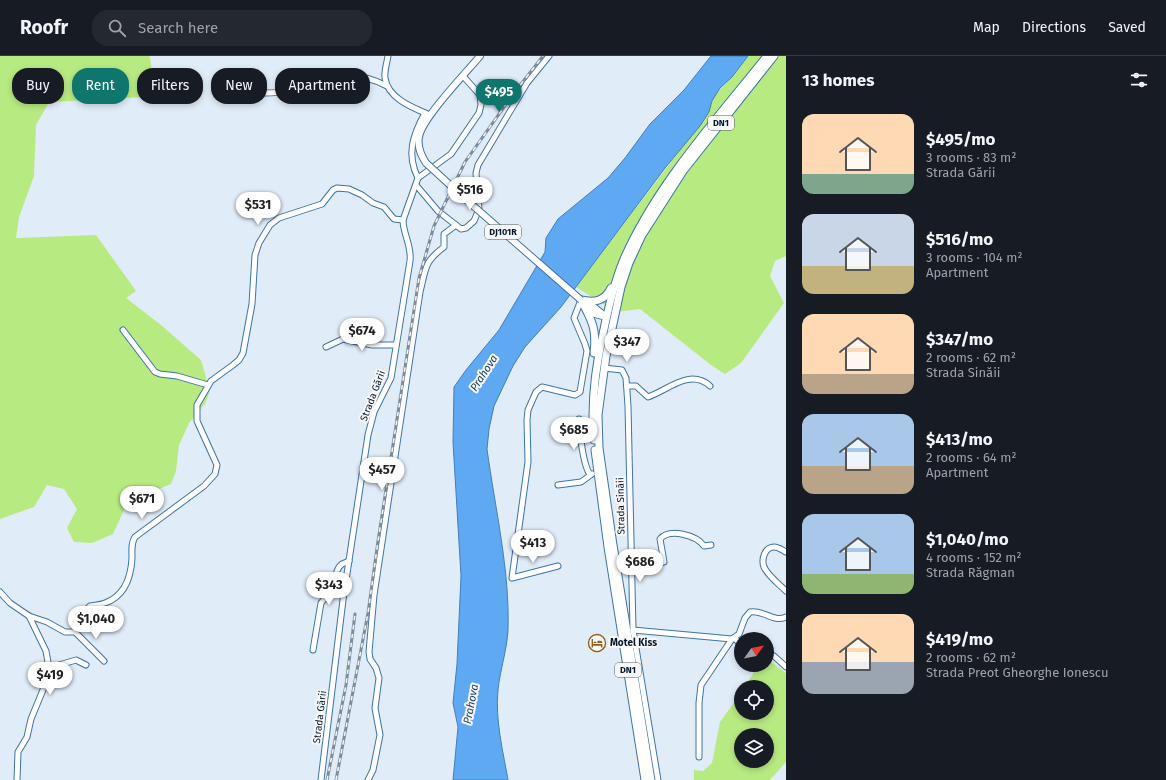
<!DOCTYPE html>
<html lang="en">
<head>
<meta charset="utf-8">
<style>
  body { margin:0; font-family:"Fira Sans",sans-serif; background:#242831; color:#f1f3f6; height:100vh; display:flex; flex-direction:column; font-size:15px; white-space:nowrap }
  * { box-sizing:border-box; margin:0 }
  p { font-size:13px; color:#9ea1a6 }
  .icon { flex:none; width:22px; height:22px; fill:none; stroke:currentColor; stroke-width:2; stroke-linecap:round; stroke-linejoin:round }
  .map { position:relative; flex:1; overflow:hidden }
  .details { display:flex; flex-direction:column; background:#171b24; width:380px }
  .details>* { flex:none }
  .hud { position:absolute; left:12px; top:12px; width:380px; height:36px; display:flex; gap:8px }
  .needle { width:26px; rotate:57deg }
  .buttons { position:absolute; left:734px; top:576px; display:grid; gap:8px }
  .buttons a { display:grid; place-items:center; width:40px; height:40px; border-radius:50%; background:#171b24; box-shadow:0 2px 6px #0003; font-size:20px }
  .price { position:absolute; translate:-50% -34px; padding:0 9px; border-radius:14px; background:#fff; color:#222; font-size:13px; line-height:26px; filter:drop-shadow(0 1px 2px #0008) }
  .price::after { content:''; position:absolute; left:50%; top:24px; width:12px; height:9px; margin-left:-6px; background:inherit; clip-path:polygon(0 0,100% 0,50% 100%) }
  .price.selected { background:#0f766e; color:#fff }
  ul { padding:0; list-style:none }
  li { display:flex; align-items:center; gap:12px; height:100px; padding:0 16px }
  li span { display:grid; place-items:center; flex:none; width:112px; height:80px; border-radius:12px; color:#555 }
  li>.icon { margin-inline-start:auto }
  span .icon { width:48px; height:48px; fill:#fffc; stroke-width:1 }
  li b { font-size:17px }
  h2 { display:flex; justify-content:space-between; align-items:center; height:48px; padding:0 16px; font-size:17px }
  .chip { padding:0 14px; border-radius:16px; background:#171b24; box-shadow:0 2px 6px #0003; font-size:14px; line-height:36px }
  .chip.selected { background:#0f766e; color:#fff }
  header { display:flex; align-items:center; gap:24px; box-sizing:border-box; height:56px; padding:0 20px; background:#171b24; border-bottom:1px solid #363941 }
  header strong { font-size:19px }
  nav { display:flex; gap:22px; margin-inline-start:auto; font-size:14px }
  .search { width:280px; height:36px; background:#242831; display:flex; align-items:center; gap:10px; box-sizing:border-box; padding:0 14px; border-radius:16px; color:#9ea1a6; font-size:15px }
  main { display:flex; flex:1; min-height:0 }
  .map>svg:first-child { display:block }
  .green { fill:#b8ea82; fill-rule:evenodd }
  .water { fill:#5fa9f3; stroke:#437eb8 }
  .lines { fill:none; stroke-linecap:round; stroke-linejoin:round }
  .minor-casing { stroke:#3d74aa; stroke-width:7 }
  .major-casing { stroke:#3d74aa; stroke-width:8 }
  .highway-casing { stroke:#3d74aa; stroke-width:9 }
  .minor { stroke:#fff; stroke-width:5 }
  .major { stroke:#fff; stroke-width:6 }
  .highway { stroke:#fff; stroke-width:7 }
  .rail-casing { stroke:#7c8c9c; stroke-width:3 }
  .rail { stroke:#f8f8f8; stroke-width:1.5; stroke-dasharray:4.5; stroke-linecap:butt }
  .major-bridge-casing { stroke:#3d74aa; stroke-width:8; stroke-linecap:butt }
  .major-bridge { stroke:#fff; stroke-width:6 }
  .labels { text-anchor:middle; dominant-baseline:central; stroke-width:4; stroke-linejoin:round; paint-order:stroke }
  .shield { fill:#f8f8f8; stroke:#4c5b6a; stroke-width:1 }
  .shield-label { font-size:9px; font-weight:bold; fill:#03182d }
  .street-label { font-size:10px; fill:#03182d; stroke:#f8f8f8 }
  .poi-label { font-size:10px; font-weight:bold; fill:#03182d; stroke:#f8f8f8; text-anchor:start }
  .water-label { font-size:11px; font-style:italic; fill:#183f64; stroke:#f8f8f8 }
</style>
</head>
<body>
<header>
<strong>Roofr</strong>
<div class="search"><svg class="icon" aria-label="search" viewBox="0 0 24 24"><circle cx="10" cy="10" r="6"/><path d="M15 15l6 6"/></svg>Search here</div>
<nav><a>Map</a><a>Directions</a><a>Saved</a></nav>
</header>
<main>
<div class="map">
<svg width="786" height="724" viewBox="0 0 786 724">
  <rect width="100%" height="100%" fill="#e0ecf8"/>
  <g class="green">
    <polygon points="0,0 149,0 150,1 153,24 146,41 49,46 36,69 34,120 19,161 16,182 96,179 136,235 126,242 161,269 201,304 210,335 205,348 189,367 179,389 176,415 171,428 137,442 124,454 113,478 92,487 74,486 67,472 77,453 64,433 47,429 34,451 0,463"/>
    <path d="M748,0H786V200L775,205L770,220L784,247L741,307L725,318L711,309L640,253L616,256L576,231L709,56C714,37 720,34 733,20C738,14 743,7 748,0Z"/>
    <path d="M767,604H769L786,617V706L770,724H694V714L703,715L712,707L720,666L741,637V657H767V631H745L758,609H767ZM741,679H767V705H741Z"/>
  </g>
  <path class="water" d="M711,0H748L732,21L720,32L712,45L709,56L700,70L665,112L561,251L525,291L513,310L494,350L489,373L487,393C495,452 510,515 508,574C507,594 500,614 498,634C495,664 503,695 508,724H453L458,671L453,647L457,608L461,520L453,386L454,331L466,314L499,274L545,196L546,182L558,163L608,122L625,102L650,68L684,34Z"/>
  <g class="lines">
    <g class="minor-casing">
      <g id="minor">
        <path d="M388,0C387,7 384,15 385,22C388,43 414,52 430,59"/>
        <path d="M264,37C271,37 279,37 286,35C295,34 304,29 312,26C338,16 363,18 387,30"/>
        <path d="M418,122C406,98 413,79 425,57"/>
        <polyline points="416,129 438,155 461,173 466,172 474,165 479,153 476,117 478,109 527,27 549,0"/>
        <polyline points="123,274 155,316 160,318 177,320 208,329"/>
        <polyline points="326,291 343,283 372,289 396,289"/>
        <polyline points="604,312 622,314 626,322 628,350 633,574 658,724"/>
        <path d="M627,330H636L648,341C668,334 690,312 710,330"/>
        <path d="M579,363C580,378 582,406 590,419"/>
        <polyline points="558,429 581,426 592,418"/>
        <path d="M786,496C782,494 779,491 774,491C765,491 761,503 764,511C768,520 779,528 786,535"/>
        <polyline points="558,510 512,522 528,406 527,364 528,354 536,336 542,331 575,339 580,336 587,295 585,288 574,262 581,244"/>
        <path d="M631,517L664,506L660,483C670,472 696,479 704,490L711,489"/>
        <path d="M0,536L10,547L29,560L47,566L65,576H75L87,553L90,550C95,549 100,549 105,547C125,540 131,521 132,502C132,494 131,487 135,481L204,430L215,418L217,409L197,365V349L211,325L233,309L239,304L243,297L252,248L255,199L259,187L270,169L279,162L322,148L333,134L337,132L349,133L362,139L373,147L384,151L394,163L403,164"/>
        <polyline points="633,574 732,583"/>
        <polyline points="75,576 104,605"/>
        <polyline points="734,582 741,588"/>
        <polyline points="313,594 321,547 335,530 337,515 339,511 342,508 349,505"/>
        <polyline points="767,597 774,600 786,611"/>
        <polyline points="49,612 76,604 86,609"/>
        <path d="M699,701V647L701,629L732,583L739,578L745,562L750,556C763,553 773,567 786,561"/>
        <polyline points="17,724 18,696 27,681 31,663 45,629 49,612 46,595 29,560"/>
        <path d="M321,724L343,544L368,379L374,356L391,322L410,205C412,190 403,178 403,164L418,122L451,98L479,57L481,49L480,39L463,20"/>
        <path d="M368,724L373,714L380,679L375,652L379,622L376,612L370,603L369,596L374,539L420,236C426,212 424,206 444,191V178L456,169"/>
      </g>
    </g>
    <g class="major-casing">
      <g id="major">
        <path d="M426,107C421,99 417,91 419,81C422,62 466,17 480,0"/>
        <polyline points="585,246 594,251 606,261"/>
        <polyline points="586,250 595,258 606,261"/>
      </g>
    </g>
    <g class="highway-casing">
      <g id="highway">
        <path d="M581,244C592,264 597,274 594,297"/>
        <path d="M581,244C595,247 605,245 611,232"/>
        <path d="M594,384C591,349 595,313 603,278C608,253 614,227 624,203C657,128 717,63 767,0"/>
        <polyline points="595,394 608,491 645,724"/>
        <polyline points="651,724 613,489 599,392 598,359 606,300 621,231 629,207 642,179 683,115 774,0"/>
      </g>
    </g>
    <use href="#minor" class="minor"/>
    <use href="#major" class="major"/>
    <use href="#highway" class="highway"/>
    <g class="rail-casing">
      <g id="rail">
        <polyline points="327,724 346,629 355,558"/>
        <polyline points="336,724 368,557 378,485 419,222 434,170 465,106 514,37 543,0"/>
      </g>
    </g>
    <use href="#rail" class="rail"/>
    <g class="major-bridge-casing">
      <polyline id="major-bridge" points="426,107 462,140 581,244"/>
    </g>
    <use href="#major-bridge" class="major-bridge"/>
  </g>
  <defs>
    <g id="hotel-ring" transform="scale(0.9)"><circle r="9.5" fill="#f8f8f8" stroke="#946014" stroke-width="1.5"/><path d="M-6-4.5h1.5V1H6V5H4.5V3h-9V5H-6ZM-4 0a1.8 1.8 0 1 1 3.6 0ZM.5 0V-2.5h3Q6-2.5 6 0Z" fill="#946014"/></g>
  </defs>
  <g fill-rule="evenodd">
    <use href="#hotel-ring" x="597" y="587"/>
  </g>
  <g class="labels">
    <g class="shield">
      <rect x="708" y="60" width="26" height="14" rx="3"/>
      <rect x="485" y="169" width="36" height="14" rx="3"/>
      <rect x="615" y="607" width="26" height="14" rx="3"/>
    </g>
    <g class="shield-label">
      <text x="721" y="67">DN1</text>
      <text x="503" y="176">DJ101R</text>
      <text x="628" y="614">DN1</text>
    </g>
    <g class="street-label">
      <text transform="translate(373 340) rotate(-69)">Strada Gării</text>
      <text transform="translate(621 450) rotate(-91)">Strada Sinăii</text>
      <text transform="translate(320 661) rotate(-83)">Strada Gării</text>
    </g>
    <g class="poi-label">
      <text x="610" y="587">Motel Kiss</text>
    </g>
    <g class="water-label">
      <text transform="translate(484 317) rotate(-57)">Prahova</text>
      <text transform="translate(471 648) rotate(-79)">Prahova</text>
    </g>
  </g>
</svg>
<div class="buttons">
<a><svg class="needle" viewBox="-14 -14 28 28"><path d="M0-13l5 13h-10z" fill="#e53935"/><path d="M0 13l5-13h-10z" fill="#9ea1a6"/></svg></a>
<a><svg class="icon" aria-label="locate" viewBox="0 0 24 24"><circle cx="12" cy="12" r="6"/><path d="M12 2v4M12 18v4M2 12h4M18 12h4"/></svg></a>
<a><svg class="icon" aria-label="layers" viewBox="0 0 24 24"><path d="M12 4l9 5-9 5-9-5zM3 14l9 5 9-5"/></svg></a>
</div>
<b class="price selected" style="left:499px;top:57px">$495</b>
<b class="price" style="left:470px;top:155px">$516</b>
<b class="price" style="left:258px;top:170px">$531</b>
<b class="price" style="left:362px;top:296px">$674</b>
<b class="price" style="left:627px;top:307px">$347</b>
<b class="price" style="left:574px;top:395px">$685</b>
<b class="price" style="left:382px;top:435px">$457</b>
<b class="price" style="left:142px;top:464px">$671</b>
<b class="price" style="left:533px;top:508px">$413</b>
<b class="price" style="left:640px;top:527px">$686</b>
<b class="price" style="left:329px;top:550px">$343</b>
<b class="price" style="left:96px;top:584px">$1,040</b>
<b class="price" style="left:50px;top:640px">$419</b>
<div class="hud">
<a class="chip">Buy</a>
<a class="chip selected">Rent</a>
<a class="chip">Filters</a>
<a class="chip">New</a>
<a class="chip">Apartment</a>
</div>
</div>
<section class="details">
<h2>13 homes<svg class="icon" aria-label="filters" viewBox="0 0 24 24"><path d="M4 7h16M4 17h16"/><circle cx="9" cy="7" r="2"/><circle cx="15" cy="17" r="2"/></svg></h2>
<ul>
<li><span style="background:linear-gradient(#ffd9b3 75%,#7fa58c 0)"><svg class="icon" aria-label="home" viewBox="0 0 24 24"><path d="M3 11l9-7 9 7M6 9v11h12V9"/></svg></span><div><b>$495/mo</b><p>3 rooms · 83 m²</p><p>Strada Gării</p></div></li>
<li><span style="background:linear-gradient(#c9d6e8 65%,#c2b280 0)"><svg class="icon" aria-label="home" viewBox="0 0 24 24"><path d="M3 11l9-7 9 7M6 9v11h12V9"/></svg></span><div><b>$516/mo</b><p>3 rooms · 104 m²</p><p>Apartment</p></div></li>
<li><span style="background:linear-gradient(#ffd9b3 75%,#b9a48a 0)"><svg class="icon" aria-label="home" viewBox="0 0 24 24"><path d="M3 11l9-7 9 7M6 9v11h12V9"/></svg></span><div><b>$347/mo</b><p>2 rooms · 62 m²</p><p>Strada Sinăii</p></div></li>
<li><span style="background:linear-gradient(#a9c7e8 65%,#b9a48a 0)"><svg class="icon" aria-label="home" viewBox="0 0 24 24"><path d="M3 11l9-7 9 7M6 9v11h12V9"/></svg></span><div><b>$413/mo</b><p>2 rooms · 64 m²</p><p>Apartment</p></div></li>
<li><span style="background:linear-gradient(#a9c7e8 75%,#8fb573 0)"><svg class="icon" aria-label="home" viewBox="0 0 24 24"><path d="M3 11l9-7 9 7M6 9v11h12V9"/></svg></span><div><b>$1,040/mo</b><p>4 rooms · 152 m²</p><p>Strada Răgman</p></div></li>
<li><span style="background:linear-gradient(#ffd9b3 60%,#9aa5b1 0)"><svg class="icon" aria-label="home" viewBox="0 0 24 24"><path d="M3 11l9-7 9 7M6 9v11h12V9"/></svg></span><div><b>$419/mo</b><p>2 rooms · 62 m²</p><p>Strada Preot Gheorghe Ionescu</p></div></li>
</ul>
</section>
</main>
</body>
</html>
